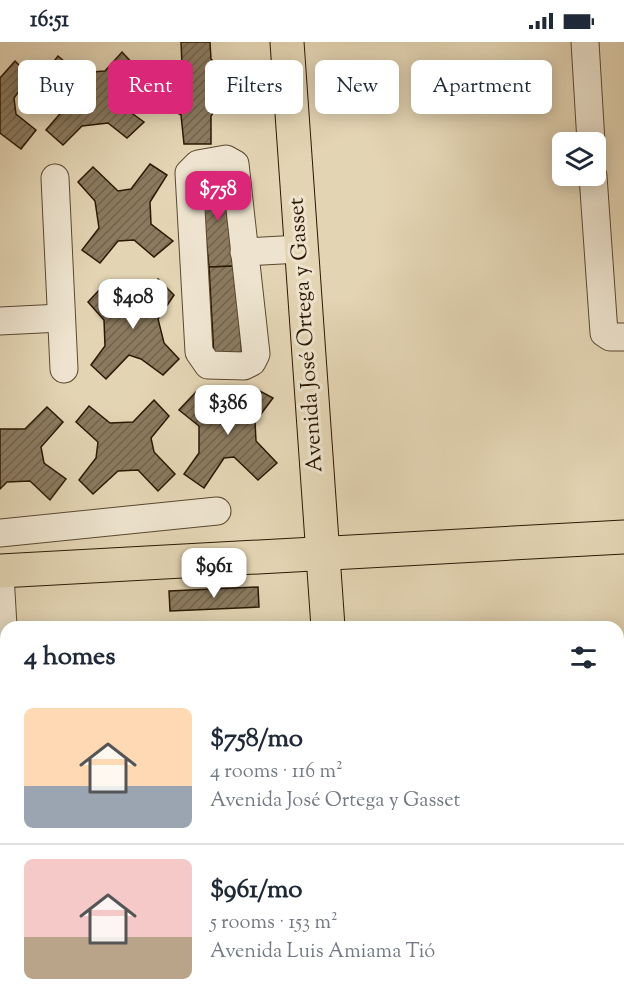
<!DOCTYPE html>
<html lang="en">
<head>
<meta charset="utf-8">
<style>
  body { margin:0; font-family:"Sorts Mill Goudy",serif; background:#f2f2f3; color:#1f2937; height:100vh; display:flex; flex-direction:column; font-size:22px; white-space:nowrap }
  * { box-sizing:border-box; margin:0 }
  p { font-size:20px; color:#747a83 }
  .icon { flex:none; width:33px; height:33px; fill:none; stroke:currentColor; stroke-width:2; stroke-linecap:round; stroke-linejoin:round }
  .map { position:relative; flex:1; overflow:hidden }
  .panel { position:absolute; left:0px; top:579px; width:624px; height:386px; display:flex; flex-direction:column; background:#fff; border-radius:18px 18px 0 0; box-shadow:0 3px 15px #0003 }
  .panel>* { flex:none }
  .banner { position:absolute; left:18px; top:18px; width:588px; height:54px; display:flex; gap:12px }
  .controls { position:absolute; left:552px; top:90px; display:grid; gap:12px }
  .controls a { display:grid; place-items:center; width:54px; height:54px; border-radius:9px; background:#fff; box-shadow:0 3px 15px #0003; font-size:30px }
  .price { position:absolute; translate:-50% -51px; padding:0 14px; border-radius:12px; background:#fff; color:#222; font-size:20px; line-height:39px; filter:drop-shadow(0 2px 3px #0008) }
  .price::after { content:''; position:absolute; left:50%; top:36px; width:18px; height:14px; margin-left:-9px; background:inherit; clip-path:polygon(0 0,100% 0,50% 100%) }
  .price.on { background:#db2777; color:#fff }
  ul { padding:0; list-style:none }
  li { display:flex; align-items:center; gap:18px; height:150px; padding:0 24px }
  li+li { border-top:2px solid #e0e1e3 }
  li span { display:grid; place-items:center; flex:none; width:168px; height:120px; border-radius:9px; color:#555 }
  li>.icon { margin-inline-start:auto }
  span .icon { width:72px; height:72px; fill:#fffc; stroke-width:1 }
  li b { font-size:26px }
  h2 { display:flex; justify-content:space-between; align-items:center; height:72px; padding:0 24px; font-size:26px }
  .pill { padding:0 21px; border-radius:9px; background:#fff; box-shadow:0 3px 15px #0003; font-size:21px; line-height:54px }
  .pill.on { background:#db2777; color:#fff }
  .status { display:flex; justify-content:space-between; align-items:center; height:42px; padding:0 30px; background:#fff; direction:ltr }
  .status svg { height:16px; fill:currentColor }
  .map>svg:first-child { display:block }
  .building { fill:url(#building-hatch); stroke:#2c1904; stroke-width:1.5 }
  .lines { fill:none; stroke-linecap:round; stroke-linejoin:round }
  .minor-casing { stroke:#5a4830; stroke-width:29 }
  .major-casing { stroke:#2c1904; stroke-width:35 }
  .minor { stroke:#ede3ce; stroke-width:27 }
  .major { stroke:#e3d4b3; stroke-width:33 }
  .labels { text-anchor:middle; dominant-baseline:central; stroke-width:6; stroke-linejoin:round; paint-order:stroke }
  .street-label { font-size:22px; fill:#2c1904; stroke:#ede3ce }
</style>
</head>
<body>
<div class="status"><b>16:51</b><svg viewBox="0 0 49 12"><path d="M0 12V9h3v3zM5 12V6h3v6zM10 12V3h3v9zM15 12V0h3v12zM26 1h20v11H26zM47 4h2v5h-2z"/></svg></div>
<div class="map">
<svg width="624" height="964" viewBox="0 0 624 964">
  <defs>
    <pattern id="building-hatch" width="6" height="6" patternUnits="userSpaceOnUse" patternTransform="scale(1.5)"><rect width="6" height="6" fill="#8b7a5f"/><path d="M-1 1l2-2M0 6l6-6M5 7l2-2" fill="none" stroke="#72634c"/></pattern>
  </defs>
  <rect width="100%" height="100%" fill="#e3d4b3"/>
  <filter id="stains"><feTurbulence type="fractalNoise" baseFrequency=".00333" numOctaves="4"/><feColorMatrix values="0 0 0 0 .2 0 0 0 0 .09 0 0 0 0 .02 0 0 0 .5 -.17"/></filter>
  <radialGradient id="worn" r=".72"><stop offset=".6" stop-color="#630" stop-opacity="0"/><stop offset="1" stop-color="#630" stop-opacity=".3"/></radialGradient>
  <g class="building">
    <polygon points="181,0 210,0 211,17 223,27 249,23 251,53 224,55 211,74 211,102 184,102 181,73 170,66 142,65 139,44 164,42 182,23"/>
    <polygon points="122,10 136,25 120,46 126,67 144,80 127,96 108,81 82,84 63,103 46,88 65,66 65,51 45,31 58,14 78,31 105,29"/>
    <polygon points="15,19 30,34 14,56 16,72 36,88 21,107 0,91 0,36"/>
    <polygon points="150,122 167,133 150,160 151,182 173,199 154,215 134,198 118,199 100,221 82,208 99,186 95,159 78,140 93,125 118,149 131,147"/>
    <polygon points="229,136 236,224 209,225 200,138"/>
    <polygon points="236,224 242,315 214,314 209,225"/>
    <polygon points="158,237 174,253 158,277 164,301 179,317 163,333 141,317 129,313 106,337 91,323 105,304 104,278 88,260 103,244 125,264 139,261"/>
    <polygon points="254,346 273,356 255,380 256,399 277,421 258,438 234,415 224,416 204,446 184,432 199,411 199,384 179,368 196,350 220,369 234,369"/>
    <polygon points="154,358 169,374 151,396 154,410 175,432 158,449 138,428 118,429 93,452 79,438 96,416 98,400 76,380 89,364 110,381 133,380"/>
    <polygon points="47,365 63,380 41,405 44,421 66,437 50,458 30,439 7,440 0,447 0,387 25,387"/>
    <polygon points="258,545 259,565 170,569 169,549"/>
    <polygon points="624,642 624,746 618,746 618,643"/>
    <rect x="0" y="846" width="6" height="50"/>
    <polygon points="399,958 450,958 450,960 399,962"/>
    <rect x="588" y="958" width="24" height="6"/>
  </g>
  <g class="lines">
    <g class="minor-casing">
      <g id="minor">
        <polyline points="585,0 591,100"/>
        <polygon points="226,117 235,122 256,312 252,320 244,324 208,323 199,310 189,131 198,122"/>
        <polyline points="593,134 604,291 610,295 624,295"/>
        <polyline points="55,136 64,327"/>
        <polyline points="244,210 300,207"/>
        <polyline points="0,279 61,276"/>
        <polyline points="0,491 217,469"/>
        <polyline points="0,533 6,635"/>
        <polyline points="618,779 624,779"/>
        <polyline points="0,819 6,819"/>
        <polyline points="618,930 624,930"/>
        <polyline points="25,958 25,964"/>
        <polyline points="186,958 187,964"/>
        <polyline points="524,958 525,964"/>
      </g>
    </g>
    <g class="major-casing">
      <g id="major">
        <polyline points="287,0 328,585"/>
        <polyline points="0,529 624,495"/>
        <polyline points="349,958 349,964"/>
      </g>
    </g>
    <use href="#minor" class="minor"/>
    <use href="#major" class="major"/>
  </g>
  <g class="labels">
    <g class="street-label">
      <text transform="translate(307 293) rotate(-94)">Avenida José Ortega y Gasset</text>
    </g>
  </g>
  <rect width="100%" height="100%" filter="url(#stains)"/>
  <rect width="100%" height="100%" fill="url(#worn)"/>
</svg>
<div class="controls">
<a><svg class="icon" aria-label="layers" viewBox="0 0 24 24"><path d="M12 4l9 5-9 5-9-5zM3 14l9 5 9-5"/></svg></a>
</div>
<b class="price on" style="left:218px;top:180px">$758</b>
<b class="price" style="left:133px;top:288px">$408</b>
<b class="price" style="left:228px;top:394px">$386</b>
<b class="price" style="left:214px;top:557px">$961</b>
<div class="banner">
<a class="pill">Buy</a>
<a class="pill on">Rent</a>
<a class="pill">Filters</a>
<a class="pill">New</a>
<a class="pill">Apartment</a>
</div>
<section class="panel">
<h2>4 homes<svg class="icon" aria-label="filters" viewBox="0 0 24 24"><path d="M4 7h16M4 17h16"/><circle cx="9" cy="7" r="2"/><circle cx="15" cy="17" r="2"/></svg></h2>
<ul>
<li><span style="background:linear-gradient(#ffd9b3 65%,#9aa5b1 0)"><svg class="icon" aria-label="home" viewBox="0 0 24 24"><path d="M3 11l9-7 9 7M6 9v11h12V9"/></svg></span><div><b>$758/mo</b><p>4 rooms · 116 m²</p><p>Avenida José Ortega y Gasset</p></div></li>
<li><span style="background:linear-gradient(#f6c9c9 65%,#b9a48a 0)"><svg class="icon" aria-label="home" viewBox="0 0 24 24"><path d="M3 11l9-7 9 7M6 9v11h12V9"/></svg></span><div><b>$961/mo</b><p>5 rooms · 153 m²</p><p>Avenida Luis Amiama Tió</p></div></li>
</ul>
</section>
</div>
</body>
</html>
